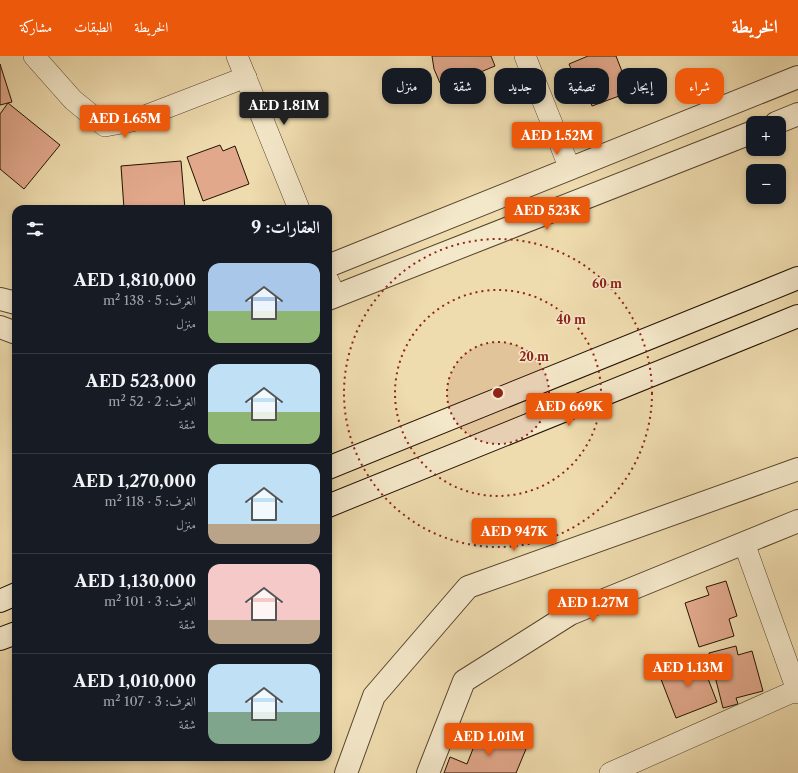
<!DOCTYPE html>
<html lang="ar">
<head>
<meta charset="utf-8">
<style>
  body { margin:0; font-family:"Libre Caslon Text",Amiri,serif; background:#242831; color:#f1f3f6; direction:rtl; height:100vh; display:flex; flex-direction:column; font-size:15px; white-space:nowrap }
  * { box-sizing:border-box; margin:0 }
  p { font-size:13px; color:#9ea1a6 }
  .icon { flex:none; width:22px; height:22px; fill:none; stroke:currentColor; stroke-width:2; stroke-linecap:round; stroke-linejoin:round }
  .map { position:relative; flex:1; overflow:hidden; direction:ltr }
  .details { position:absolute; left:12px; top:149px; width:320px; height:556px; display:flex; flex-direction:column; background:#171b24; border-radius:12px; box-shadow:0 2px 6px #0003; direction:rtl }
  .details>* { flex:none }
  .guide { position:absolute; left:344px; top:12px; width:380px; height:36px; direction:rtl; display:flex; gap:8px }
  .buttons { position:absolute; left:746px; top:60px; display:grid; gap:8px }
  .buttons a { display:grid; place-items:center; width:40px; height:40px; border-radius:8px; background:#171b24; box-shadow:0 2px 6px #0003; font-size:20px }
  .price { position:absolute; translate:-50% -34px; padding:0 9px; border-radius:4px; background:#ea580c; color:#fff; font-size:13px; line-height:26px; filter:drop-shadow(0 1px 2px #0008) }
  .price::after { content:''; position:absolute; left:50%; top:24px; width:12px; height:9px; margin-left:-6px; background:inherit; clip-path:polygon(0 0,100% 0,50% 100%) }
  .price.current { background:#222; color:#fff }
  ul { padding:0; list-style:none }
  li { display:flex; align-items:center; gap:12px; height:100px; padding:0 12px }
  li+li { border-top:1px solid #363941 }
  li span { display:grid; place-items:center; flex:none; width:112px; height:80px; border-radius:12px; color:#555 }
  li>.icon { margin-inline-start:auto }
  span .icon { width:48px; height:48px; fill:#fffc; stroke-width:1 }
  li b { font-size:17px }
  h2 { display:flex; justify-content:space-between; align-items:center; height:48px; padding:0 12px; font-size:17px }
  .tag { padding:0 14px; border-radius:12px; background:#171b24; box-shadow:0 2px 6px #0003; font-size:14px; line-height:36px }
  .tag.current { background:#ea580c; color:#fff }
  header { display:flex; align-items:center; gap:24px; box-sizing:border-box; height:56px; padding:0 20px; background:#ea580c; color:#fff }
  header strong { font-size:19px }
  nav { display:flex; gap:22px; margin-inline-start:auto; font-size:14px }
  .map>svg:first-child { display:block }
  .building { fill:#e1a88b; stroke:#251201 }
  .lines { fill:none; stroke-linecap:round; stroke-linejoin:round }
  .minor-casing { stroke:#57442c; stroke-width:22 }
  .tertiary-casing { stroke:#57442c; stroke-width:24 }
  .secondary-casing { stroke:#251201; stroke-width:24 }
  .minor { stroke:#f4e8ca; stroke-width:21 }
  .tertiary { stroke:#f4e8ca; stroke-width:22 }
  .secondary { stroke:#f4e8ca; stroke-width:22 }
  .ring { fill:none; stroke:#8f2418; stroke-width:2; stroke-dasharray:2 4 }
  .centre { fill:#8f2418; stroke:#f4e8ca; stroke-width:2 }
  .ring-label { font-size:12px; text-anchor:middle; font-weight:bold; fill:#8f2418; stroke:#f4e8ca; stroke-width:3; stroke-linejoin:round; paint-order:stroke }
</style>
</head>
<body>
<header>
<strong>الخريطة</strong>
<nav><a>الخريطة</a><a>الطبقات</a><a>مشاركة</a></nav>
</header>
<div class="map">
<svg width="798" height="717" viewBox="0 0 798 717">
  <rect width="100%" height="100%" fill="#eedbae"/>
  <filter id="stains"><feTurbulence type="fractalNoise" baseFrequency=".005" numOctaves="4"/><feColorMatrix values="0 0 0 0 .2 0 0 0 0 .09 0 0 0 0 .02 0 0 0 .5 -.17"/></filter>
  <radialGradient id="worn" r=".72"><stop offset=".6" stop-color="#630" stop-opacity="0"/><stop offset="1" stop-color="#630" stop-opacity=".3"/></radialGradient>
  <g class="building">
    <polygon points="432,0 491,0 495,10 459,25 440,27 434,13"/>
    <polygon points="588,0 616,0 630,36 592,50 587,38 582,40 569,8"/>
    <polygon points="0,8 12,46 0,49"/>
    <polygon points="8,47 60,89 24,133 0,113 0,58"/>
    <polygon points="220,89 223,95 235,90 249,128 203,145 187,101"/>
    <polygon points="181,105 185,153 124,153 121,110"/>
    <polygon points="726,525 737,560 729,563 734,580 699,591 685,547 709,539 706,531"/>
    <polygon points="736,590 738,599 752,595 763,635 736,642 738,648 723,652 709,597"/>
    <polygon points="700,602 717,646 676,662 659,618"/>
    <polygon points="480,675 526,693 516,717 444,717 450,701 467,708"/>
  </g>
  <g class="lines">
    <g class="minor-casing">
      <g id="minor">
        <polyline points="34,0 73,44 105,70 132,65 246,21"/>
        <polyline points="237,0 299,153"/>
        <polyline points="525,0 570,113"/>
        <polyline points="328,224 335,240"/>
        <polyline points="744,487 798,637"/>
        <polyline points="610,717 797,634"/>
      </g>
    </g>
    <g class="tertiary-casing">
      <g id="tertiary">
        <polyline points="776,67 798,58"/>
        <polyline points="328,210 798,21"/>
        <polyline points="0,243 16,247"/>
        <polyline points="328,243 753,76"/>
        <polyline points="0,271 16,277"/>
        <polyline points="346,717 374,640 468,531 798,413"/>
        <polyline points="428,717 464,625 570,558 798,465"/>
      </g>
    </g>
    <g class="secondary-casing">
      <g id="secondary">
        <polyline points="328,412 798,222"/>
        <polyline points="328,450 798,260"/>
        <polyline points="0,545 16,538"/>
        <polyline points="0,583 16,577"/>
      </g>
    </g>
    <use href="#minor" class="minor"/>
    <use href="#tertiary" class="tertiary"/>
    <use href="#secondary" class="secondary"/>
  </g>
  <circle cx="498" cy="337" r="51" fill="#8f2418" fill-opacity=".12"/>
  <g class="ring">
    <circle cx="498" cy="337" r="51"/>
    <circle cx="498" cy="337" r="103"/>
    <circle cx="498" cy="337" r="154"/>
  </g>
  <circle cx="498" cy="337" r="6" class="centre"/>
  <g class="ring-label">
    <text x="607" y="232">60 m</text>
    <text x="571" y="268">40 m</text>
    <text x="534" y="305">20 m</text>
  </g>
  <rect width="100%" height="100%" filter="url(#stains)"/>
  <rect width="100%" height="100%" fill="url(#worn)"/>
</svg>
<div class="buttons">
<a>+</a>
<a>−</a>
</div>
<b class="price current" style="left:284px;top:70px">AED 1.81M</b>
<b class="price" style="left:125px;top:83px">AED 1.65M</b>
<b class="price" style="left:557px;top:100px">AED 1.52M</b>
<b class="price" style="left:547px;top:175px">AED 523K</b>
<b class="price" style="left:569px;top:371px">AED 669K</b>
<b class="price" style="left:514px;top:496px">AED 947K</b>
<b class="price" style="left:593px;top:567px">AED 1.27M</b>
<b class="price" style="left:688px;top:632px">AED 1.13M</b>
<b class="price" style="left:489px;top:701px">AED 1.01M</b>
<div class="guide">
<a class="tag current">شراء</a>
<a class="tag">إيجار</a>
<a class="tag">تصفية</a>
<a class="tag">جديد</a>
<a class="tag">شقة</a>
<a class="tag">منزل</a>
</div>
<section class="details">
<h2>العقارات: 9<svg class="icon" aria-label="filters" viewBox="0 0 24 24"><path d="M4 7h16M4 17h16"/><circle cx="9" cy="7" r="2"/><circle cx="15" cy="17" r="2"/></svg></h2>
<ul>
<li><span style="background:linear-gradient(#a9c7e8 60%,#8fb573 0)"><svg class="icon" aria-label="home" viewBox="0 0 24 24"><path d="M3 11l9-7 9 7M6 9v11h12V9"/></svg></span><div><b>AED 1,810,000</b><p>الغرف: 5 · 138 m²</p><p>منزل</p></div></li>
<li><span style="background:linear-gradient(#bfe0f5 60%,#8fb573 0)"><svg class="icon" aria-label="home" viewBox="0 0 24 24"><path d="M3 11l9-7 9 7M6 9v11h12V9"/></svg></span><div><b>AED 523,000</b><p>الغرف: 2 · 52 m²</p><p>شقة</p></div></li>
<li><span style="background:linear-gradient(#bfe0f5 75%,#b9a48a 0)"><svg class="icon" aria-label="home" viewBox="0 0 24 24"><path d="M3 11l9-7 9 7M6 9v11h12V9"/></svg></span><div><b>AED 1,270,000</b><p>الغرف: 5 · 118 m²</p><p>منزل</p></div></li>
<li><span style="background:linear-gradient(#f6c9c9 70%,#b9a48a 0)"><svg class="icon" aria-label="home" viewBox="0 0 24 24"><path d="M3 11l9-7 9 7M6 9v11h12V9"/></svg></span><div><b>AED 1,130,000</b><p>الغرف: 3 · 101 m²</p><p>شقة</p></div></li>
<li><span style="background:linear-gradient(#bfe0f5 60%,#7fa58c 0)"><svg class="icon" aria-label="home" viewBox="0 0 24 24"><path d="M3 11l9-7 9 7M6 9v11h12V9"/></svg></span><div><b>AED 1,010,000</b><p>الغرف: 3 · 107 m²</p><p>شقة</p></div></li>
</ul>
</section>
</div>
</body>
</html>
